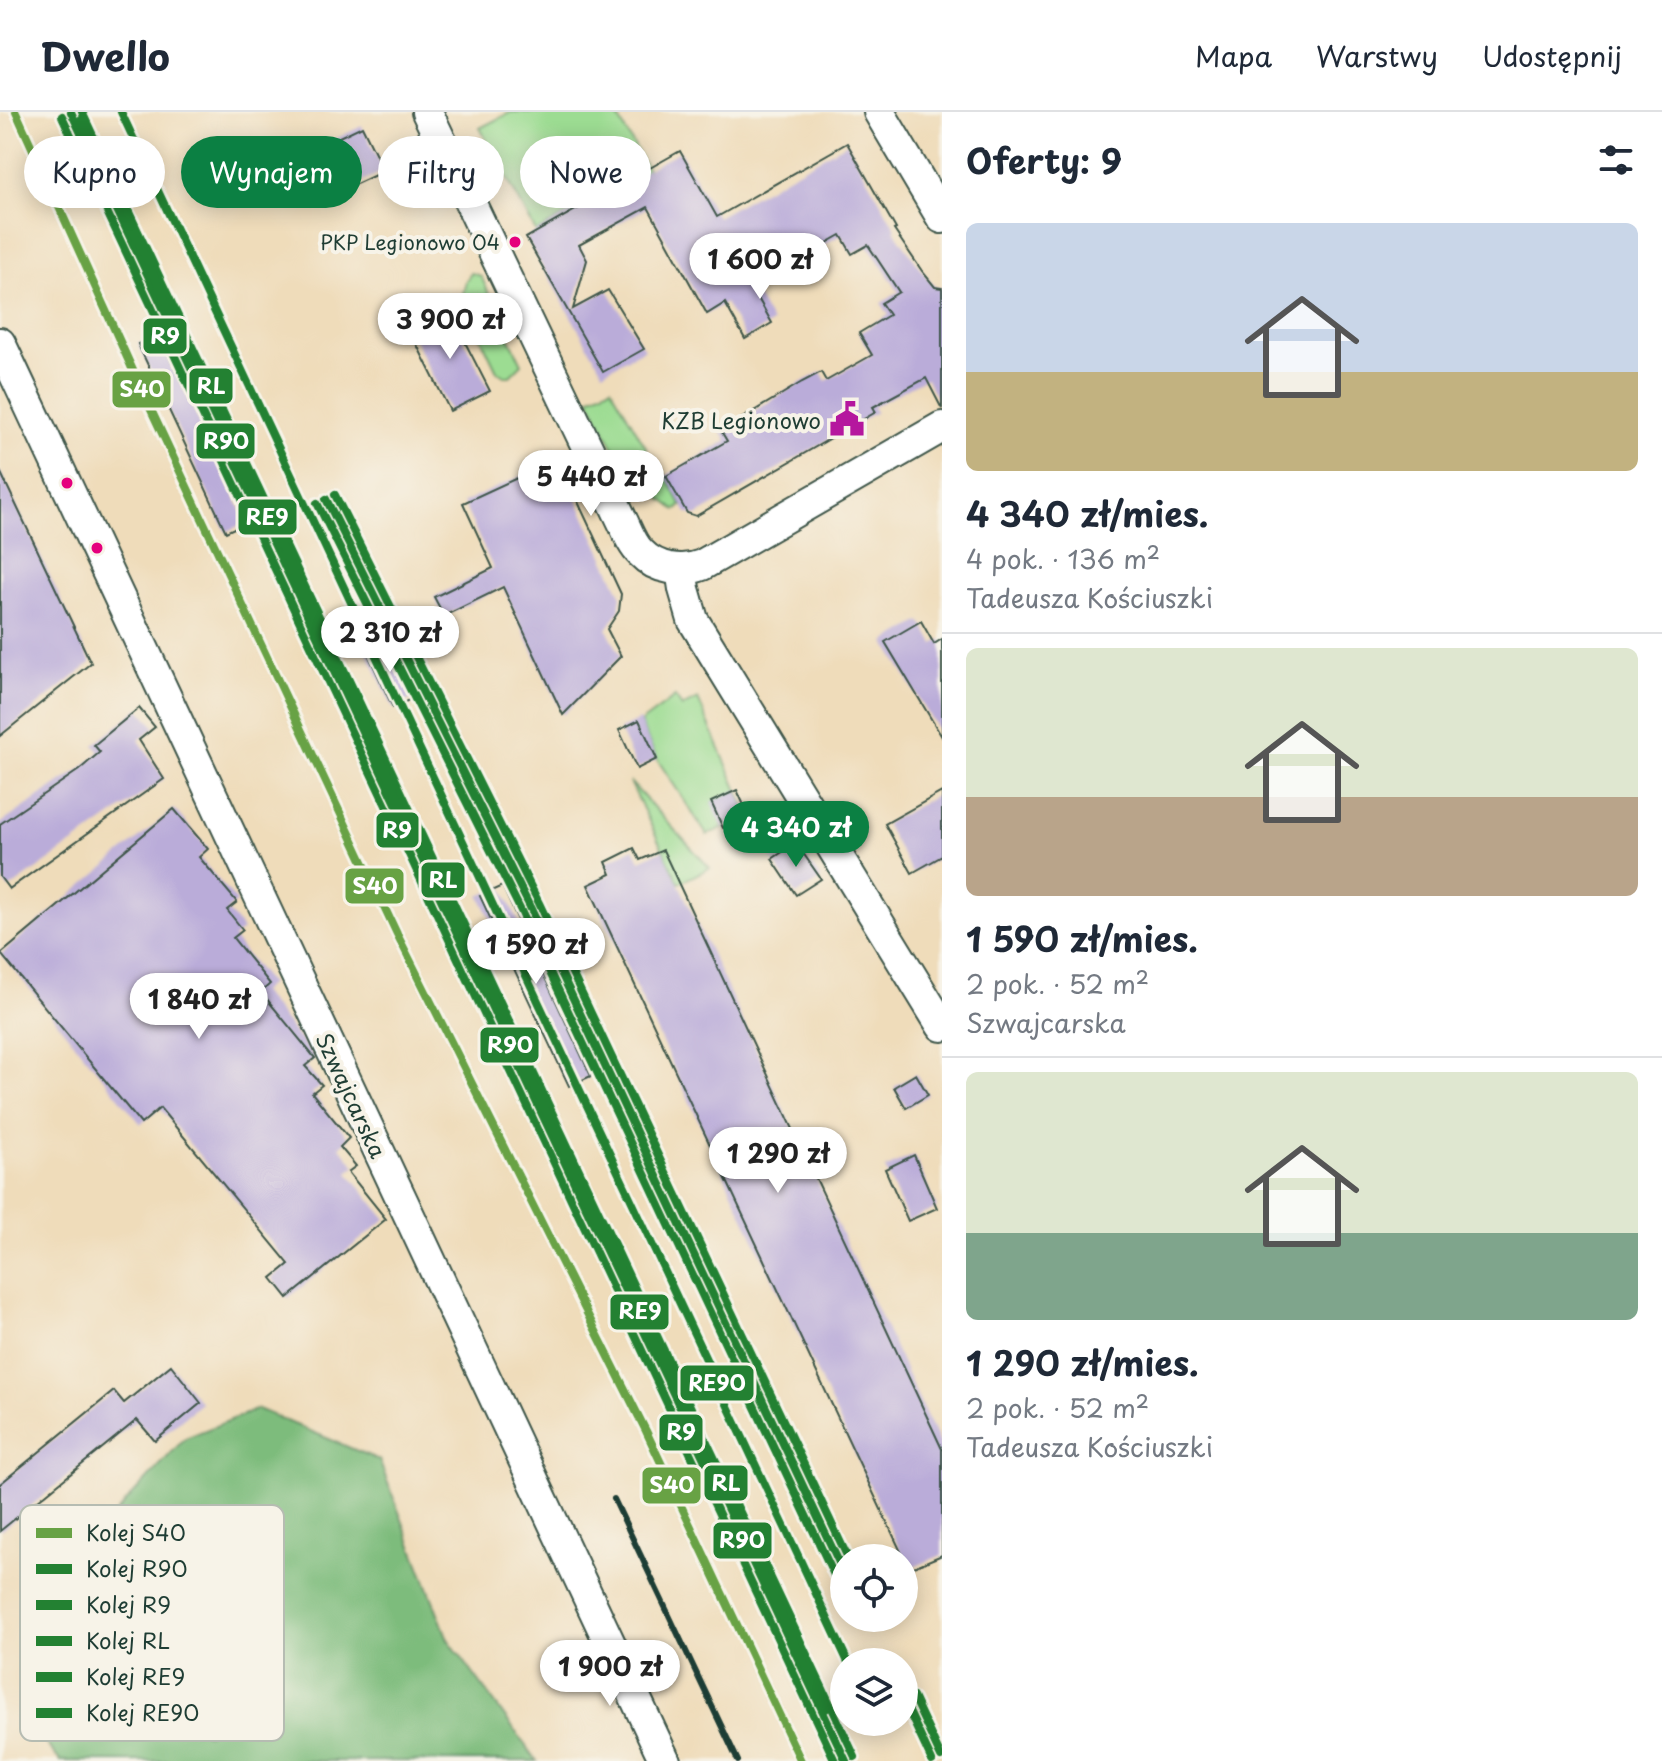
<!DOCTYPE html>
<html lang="pl">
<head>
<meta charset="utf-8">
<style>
  body { margin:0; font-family:"Playpen Sans",sans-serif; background:#f2f2f3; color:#1f2937; height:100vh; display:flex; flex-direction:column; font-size:30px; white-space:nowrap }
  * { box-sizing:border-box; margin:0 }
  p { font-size:26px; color:#747a83 }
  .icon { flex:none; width:44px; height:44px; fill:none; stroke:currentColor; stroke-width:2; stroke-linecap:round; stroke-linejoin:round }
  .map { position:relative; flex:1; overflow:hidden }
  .details { display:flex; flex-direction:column; background:#fff; width:720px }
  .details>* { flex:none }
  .banner { position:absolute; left:24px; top:24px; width:760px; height:72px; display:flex; gap:16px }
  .controls { position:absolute; left:830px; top:1432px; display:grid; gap:16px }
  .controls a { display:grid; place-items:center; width:88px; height:88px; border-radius:50%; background:#fff; box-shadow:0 4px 20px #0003; font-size:40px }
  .price { position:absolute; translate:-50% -68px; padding:0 18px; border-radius:28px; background:#fff; color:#222; font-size:26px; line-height:52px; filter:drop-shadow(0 2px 4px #0008) }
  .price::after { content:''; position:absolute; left:50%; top:48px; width:24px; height:18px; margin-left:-12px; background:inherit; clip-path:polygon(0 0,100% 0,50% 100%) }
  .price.active { background:#0b8043; color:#fff }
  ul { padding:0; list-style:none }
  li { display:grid; align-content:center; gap:16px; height:424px; padding:0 24px }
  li+li { border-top:2px solid #e0e1e3 }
  li span { display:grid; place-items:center; height:248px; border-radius:12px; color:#555 }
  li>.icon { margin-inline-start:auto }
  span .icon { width:144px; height:144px; fill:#fffc; stroke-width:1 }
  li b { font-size:34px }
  h2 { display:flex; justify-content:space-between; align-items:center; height:96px; padding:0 24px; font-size:34px }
  .pill { padding:0 28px; border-radius:36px; background:#fff; box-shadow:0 4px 20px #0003; font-size:28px; line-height:72px }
  .pill.active { background:#0b8043; color:#fff }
  header { display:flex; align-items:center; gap:48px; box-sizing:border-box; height:112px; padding:0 40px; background:#fff; border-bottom:2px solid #e0e1e3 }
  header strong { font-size:38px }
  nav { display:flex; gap:44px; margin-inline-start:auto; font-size:28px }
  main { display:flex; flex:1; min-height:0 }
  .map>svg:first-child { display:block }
  .green { fill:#9cdc92; stroke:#5e8c63; stroke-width:2 }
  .forest { fill:#7dbc7c; stroke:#4e7c58; stroke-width:2 }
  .building { fill:#baacd9 }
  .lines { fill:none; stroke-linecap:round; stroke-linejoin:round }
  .minor-casing { stroke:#3e5548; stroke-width:34 }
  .minor { stroke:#fff; stroke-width:30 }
  .rail { stroke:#1f3d34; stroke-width:6 }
  .rail-1-casing { stroke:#f7f3e8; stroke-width:14 }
  .rail-2-casing { stroke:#f7f3e8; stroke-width:14 }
  .rail-3-casing { stroke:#f7f3e8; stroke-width:14 }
  .rail-4-casing { stroke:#f7f3e8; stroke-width:14 }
  .rail-5-casing { stroke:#f7f3e8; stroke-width:14 }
  .rail-6-casing { stroke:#f7f3e8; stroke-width:14 }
  .rail-1 { stroke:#68a244; stroke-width:8 }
  .rail-2 { stroke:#238132; stroke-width:8 }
  .rail-3 { stroke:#238132; stroke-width:8 }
  .rail-4 { stroke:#238132; stroke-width:8 }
  .rail-5 { stroke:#238132; stroke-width:8 }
  .rail-6 { stroke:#238132; stroke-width:8 }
  .bus-dot { fill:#e5007d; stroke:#f7f3e8; stroke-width:3 }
  .labels { text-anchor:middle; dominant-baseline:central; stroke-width:8; stroke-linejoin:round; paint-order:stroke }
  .bus-label { font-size:20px; fill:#1f3d34; stroke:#f7f3e8; text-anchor:end }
  .poi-label { font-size:22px; fill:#1f3d34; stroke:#f7f3e8; text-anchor:end }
  .street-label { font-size:22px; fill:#1f3d34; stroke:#f7f3e8 }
  .key { fill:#f7f3e8; stroke:#b6bcb2; stroke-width:2 }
  .key-label { font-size:22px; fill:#1f3d34 }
  .line-badge { stroke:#f7f3e8; stroke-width:3 }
  .badge-label { font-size:22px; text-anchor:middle; font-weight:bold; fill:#fff }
</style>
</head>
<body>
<header>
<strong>Dwello</strong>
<nav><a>Mapa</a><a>Warstwy</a><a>Udostępnij</a></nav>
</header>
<main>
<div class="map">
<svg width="942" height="1649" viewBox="0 0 942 1649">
  <rect width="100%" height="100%" fill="#f7f3e8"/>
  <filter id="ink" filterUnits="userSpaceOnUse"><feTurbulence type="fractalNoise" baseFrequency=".0125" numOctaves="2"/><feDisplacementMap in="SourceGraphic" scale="16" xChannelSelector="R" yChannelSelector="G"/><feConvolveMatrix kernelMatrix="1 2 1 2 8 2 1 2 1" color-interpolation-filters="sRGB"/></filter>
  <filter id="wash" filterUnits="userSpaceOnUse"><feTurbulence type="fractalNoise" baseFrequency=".006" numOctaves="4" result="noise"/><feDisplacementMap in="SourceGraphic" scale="32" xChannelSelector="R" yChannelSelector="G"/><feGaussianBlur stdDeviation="1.8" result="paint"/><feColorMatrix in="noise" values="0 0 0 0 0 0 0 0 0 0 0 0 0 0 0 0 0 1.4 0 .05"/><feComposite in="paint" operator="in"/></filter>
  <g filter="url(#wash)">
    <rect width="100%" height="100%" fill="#efdcba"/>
    <g class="green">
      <polygon points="511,0 615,0 648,58 536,120 480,16"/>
      <polygon points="471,161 481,164 489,182 484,185 494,206 499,204 522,252 510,264 504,264 497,259 462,186 466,169"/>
      <polygon points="611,275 647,337 631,345 626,337 616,341 589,286"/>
      <polygon points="661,355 682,394 676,398 642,372 639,365"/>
      <polygon points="675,585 682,595 698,587 749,704 707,723 657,647 640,611"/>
      <polygon points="630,670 710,756 679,771"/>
    </g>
    <polygon class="forest" points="258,1297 379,1348 448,1527 537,1649 60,1649 33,1616 60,1576 116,1572 207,1622 246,1573 114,1403 185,1326"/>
    <g id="blocks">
      <g class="building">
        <polygon points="362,14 384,59 311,93 289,49"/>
        <polygon points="847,31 896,117 894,118 922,159 935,175 942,176 942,297 926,266 873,295 876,300 696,404 687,401 666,364 727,329 721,319 802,270 821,260 826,269 872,243 859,221 889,203 881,191 899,180 868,133 852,142 841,123 751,174 772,211 745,227 725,191 707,202 648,95 579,133 587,148 573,197 608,178 644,237 603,260 526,126 680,39 717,105"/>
        <polygon points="449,199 490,279 450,299 410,219"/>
        <polygon points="158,222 247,410 226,420 138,232"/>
        <polygon points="558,347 621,482 619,499 607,517 621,544 563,603 503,475 444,504 434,485 493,456 463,391"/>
        <polygon points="0,359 91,551 0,624"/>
        <polygon points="921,509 934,532 942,527 942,625 885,530"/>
        <polygon points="386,529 413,586 393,596 366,538"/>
        <polygon points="139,596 155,615 139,628 164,667 9,777 0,765 0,712 79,658 100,640 94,633"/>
        <polygon points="639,608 657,647 637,657 619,618"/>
        <polygon points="737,678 749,704 723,716 711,690"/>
        <polygon points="942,680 942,744 912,761 885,712"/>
        <polygon points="174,697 208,737 199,745 237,790 227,798 243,818 233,826 270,872 261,880 315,946 305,954 322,973 312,981 349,1026 340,1035 356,1054 348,1060 386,1107 288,1186 272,1166 289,1152 160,996 141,1012 1,842"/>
        <polygon points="796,731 821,767 796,783 772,747"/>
        <polygon points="634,736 640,748 663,738 942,1337 942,1443 909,1457 588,773 611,762 606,750"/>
        <polygon points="502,774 591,964 569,974 480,784"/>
        <polygon points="916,962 928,983 906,996 894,975"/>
        <polygon points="914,1043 937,1096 908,1109 885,1057"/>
        <polygon points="171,1253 201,1291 155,1329 137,1308 0,1419 0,1372 114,1279 124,1291"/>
      </g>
    </g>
  </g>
  <g filter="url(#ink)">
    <use href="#blocks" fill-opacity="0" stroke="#3e5548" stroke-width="2"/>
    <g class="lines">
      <g class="minor-casing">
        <g id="minor">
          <path d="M427,0L622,408C627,418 632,433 641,441C656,457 682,461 702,453L942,315"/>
          <polyline points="879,0 942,106"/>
          <polyline points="0,231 665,1649"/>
          <polyline points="681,457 684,477 693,508 942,914"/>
        </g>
      </g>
      <use href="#minor" class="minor"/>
      <polyline class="rail" points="614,1387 738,1649"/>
      <g class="rail-1-casing">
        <polyline id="rail-1" points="16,0 145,285 397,822 646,1319 801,1649"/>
      </g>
      <g class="rail-2-casing">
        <g id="rail-2">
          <polyline points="71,0 846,1649"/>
          <polyline points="326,387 530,795 844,1461"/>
          <polyline points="904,1589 932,1649"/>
        </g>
      </g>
      <g class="rail-3-casing">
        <g id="rail-3">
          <polyline points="62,4 835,1649"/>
          <polyline points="317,391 521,799 835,1465"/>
        </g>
      </g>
      <g class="rail-4-casing">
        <g id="rail-4">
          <polyline points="82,0 855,1645"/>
          <polyline points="335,383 539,791 848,1446"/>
          <polyline points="913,1585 941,1645"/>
        </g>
      </g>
      <g class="rail-5-casing">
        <polyline id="rail-5" points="81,8 826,1597"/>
      </g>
      <g class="rail-6-casing">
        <polyline id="rail-6" points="121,0 848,1550"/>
      </g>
      <use href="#rail-1" class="rail-1"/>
      <use href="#rail-2" class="rail-2"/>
      <use href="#rail-3" class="rail-3"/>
      <use href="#rail-4" class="rail-4"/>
      <use href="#rail-5" class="rail-5"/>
      <use href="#rail-6" class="rail-6"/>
    </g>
  </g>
  <defs>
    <g id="civic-bare" transform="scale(2.76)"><path d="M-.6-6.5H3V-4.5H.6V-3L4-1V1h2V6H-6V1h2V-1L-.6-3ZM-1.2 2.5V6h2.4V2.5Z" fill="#b5179e" stroke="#f7f3e8" stroke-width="2.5" paint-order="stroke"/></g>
  </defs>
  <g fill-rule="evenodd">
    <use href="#civic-bare" x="847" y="307"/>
  </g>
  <g class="bus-dot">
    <circle cx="515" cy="130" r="7"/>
    <circle cx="67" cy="371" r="7"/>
    <circle cx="97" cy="436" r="7"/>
  </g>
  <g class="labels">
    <g class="bus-label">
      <text x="500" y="130">PKP Legionowo 04</text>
    </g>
    <g class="poi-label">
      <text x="821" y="307">KZB Legionowo</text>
    </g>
    <g class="street-label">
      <text transform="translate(352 983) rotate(65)">Szwajcarska</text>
    </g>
  </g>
  <rect x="20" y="1393" width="264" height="236" rx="12" class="key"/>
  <rect x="36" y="1416" width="36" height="10" fill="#68a244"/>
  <rect x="36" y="1452" width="36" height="10" fill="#238132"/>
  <rect x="36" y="1488" width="36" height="10" fill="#238132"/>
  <rect x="36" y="1524" width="36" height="10" fill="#238132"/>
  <rect x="36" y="1560" width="36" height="10" fill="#238132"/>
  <rect x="36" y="1596" width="36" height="10" fill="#238132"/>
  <g class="key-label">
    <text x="86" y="1429">Kolej S40</text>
    <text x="86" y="1465">Kolej R90</text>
    <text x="86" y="1501">Kolej R9</text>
    <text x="86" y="1537">Kolej RL</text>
    <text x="86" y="1573">Kolej RE9</text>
    <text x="86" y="1609">Kolej RE90</text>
  </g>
  <g class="line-badge">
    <rect x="142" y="205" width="46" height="38" rx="8" fill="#238132"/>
    <rect x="188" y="255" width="46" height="38" rx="8" fill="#238132"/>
    <rect x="111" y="258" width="61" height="39" rx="8" fill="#68a244"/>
    <rect x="195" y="310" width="61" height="38" rx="8" fill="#238132"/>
    <rect x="237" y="386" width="61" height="38" rx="8" fill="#238132"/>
    <rect x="375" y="699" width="45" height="38" rx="8" fill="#238132"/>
    <rect x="420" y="749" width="46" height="38" rx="8" fill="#238132"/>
    <rect x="344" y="755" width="61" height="38" rx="8" fill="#68a244"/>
    <rect x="479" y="914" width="61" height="38" rx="8" fill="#238132"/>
    <rect x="609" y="1181" width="61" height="38" rx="8" fill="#238132"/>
    <rect x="679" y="1252" width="76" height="38" rx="8" fill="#238132"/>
    <rect x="658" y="1301" width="46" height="39" rx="8" fill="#238132"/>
    <rect x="703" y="1352" width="46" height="38" rx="8" fill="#238132"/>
    <rect x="641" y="1354" width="61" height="39" rx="8" fill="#68a244"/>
    <rect x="712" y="1409" width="61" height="39" rx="8" fill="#238132"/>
  </g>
  <g class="badge-label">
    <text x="165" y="232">R9</text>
    <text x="211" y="282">RL</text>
    <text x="142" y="285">S40</text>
    <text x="226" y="337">R90</text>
    <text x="267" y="413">RE9</text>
    <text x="397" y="726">R9</text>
    <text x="443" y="776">RL</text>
    <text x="375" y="782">S40</text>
    <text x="510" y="941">R90</text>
    <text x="640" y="1207">RE9</text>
    <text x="717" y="1279">RE90</text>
    <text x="681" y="1328">R9</text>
    <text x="726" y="1379">RL</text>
    <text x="672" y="1381">S40</text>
    <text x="742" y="1436">R90</text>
  </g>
</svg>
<div class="controls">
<a><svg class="icon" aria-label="locate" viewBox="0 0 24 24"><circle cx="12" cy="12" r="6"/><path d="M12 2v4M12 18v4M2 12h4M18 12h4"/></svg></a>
<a><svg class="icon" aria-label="layers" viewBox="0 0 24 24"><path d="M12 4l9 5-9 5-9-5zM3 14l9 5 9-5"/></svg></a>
</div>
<b class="price" style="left:760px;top:189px">1 600 zł</b>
<b class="price" style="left:450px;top:249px">3 900 zł</b>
<b class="price" style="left:591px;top:406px">5 440 zł</b>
<b class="price" style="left:390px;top:562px">2 310 zł</b>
<b class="price active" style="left:796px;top:757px">4 340 zł</b>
<b class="price" style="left:536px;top:874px">1 590 zł</b>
<b class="price" style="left:199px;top:929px">1 840 zł</b>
<b class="price" style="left:778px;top:1083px">1 290 zł</b>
<b class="price" style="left:610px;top:1596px">1 900 zł</b>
<div class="banner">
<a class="pill">Kupno</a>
<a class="pill active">Wynajem</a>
<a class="pill">Filtry</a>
<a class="pill">Nowe</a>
</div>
</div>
<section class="details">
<h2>Oferty: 9<svg class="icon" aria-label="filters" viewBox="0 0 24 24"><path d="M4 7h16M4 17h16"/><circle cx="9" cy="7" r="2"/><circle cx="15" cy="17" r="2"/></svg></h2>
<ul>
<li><span style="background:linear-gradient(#c9d6e8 60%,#c2b280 0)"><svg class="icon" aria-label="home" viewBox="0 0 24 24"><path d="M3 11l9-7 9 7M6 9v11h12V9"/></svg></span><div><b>4 340 zł/mies.</b><p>4 pok. · 136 m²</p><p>Tadeusza Kościuszki</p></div></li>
<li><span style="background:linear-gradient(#dfe7d0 60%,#b9a48a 0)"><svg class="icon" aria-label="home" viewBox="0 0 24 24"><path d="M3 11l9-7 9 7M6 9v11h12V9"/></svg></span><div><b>1 590 zł/mies.</b><p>2 pok. · 52 m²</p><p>Szwajcarska</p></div></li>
<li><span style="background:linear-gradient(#dfe7d0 65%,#7fa58c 0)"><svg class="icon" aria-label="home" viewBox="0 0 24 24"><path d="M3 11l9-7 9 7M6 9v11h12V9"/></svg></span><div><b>1 290 zł/mies.</b><p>2 pok. · 52 m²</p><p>Tadeusza Kościuszki</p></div></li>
</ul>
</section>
</main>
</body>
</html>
